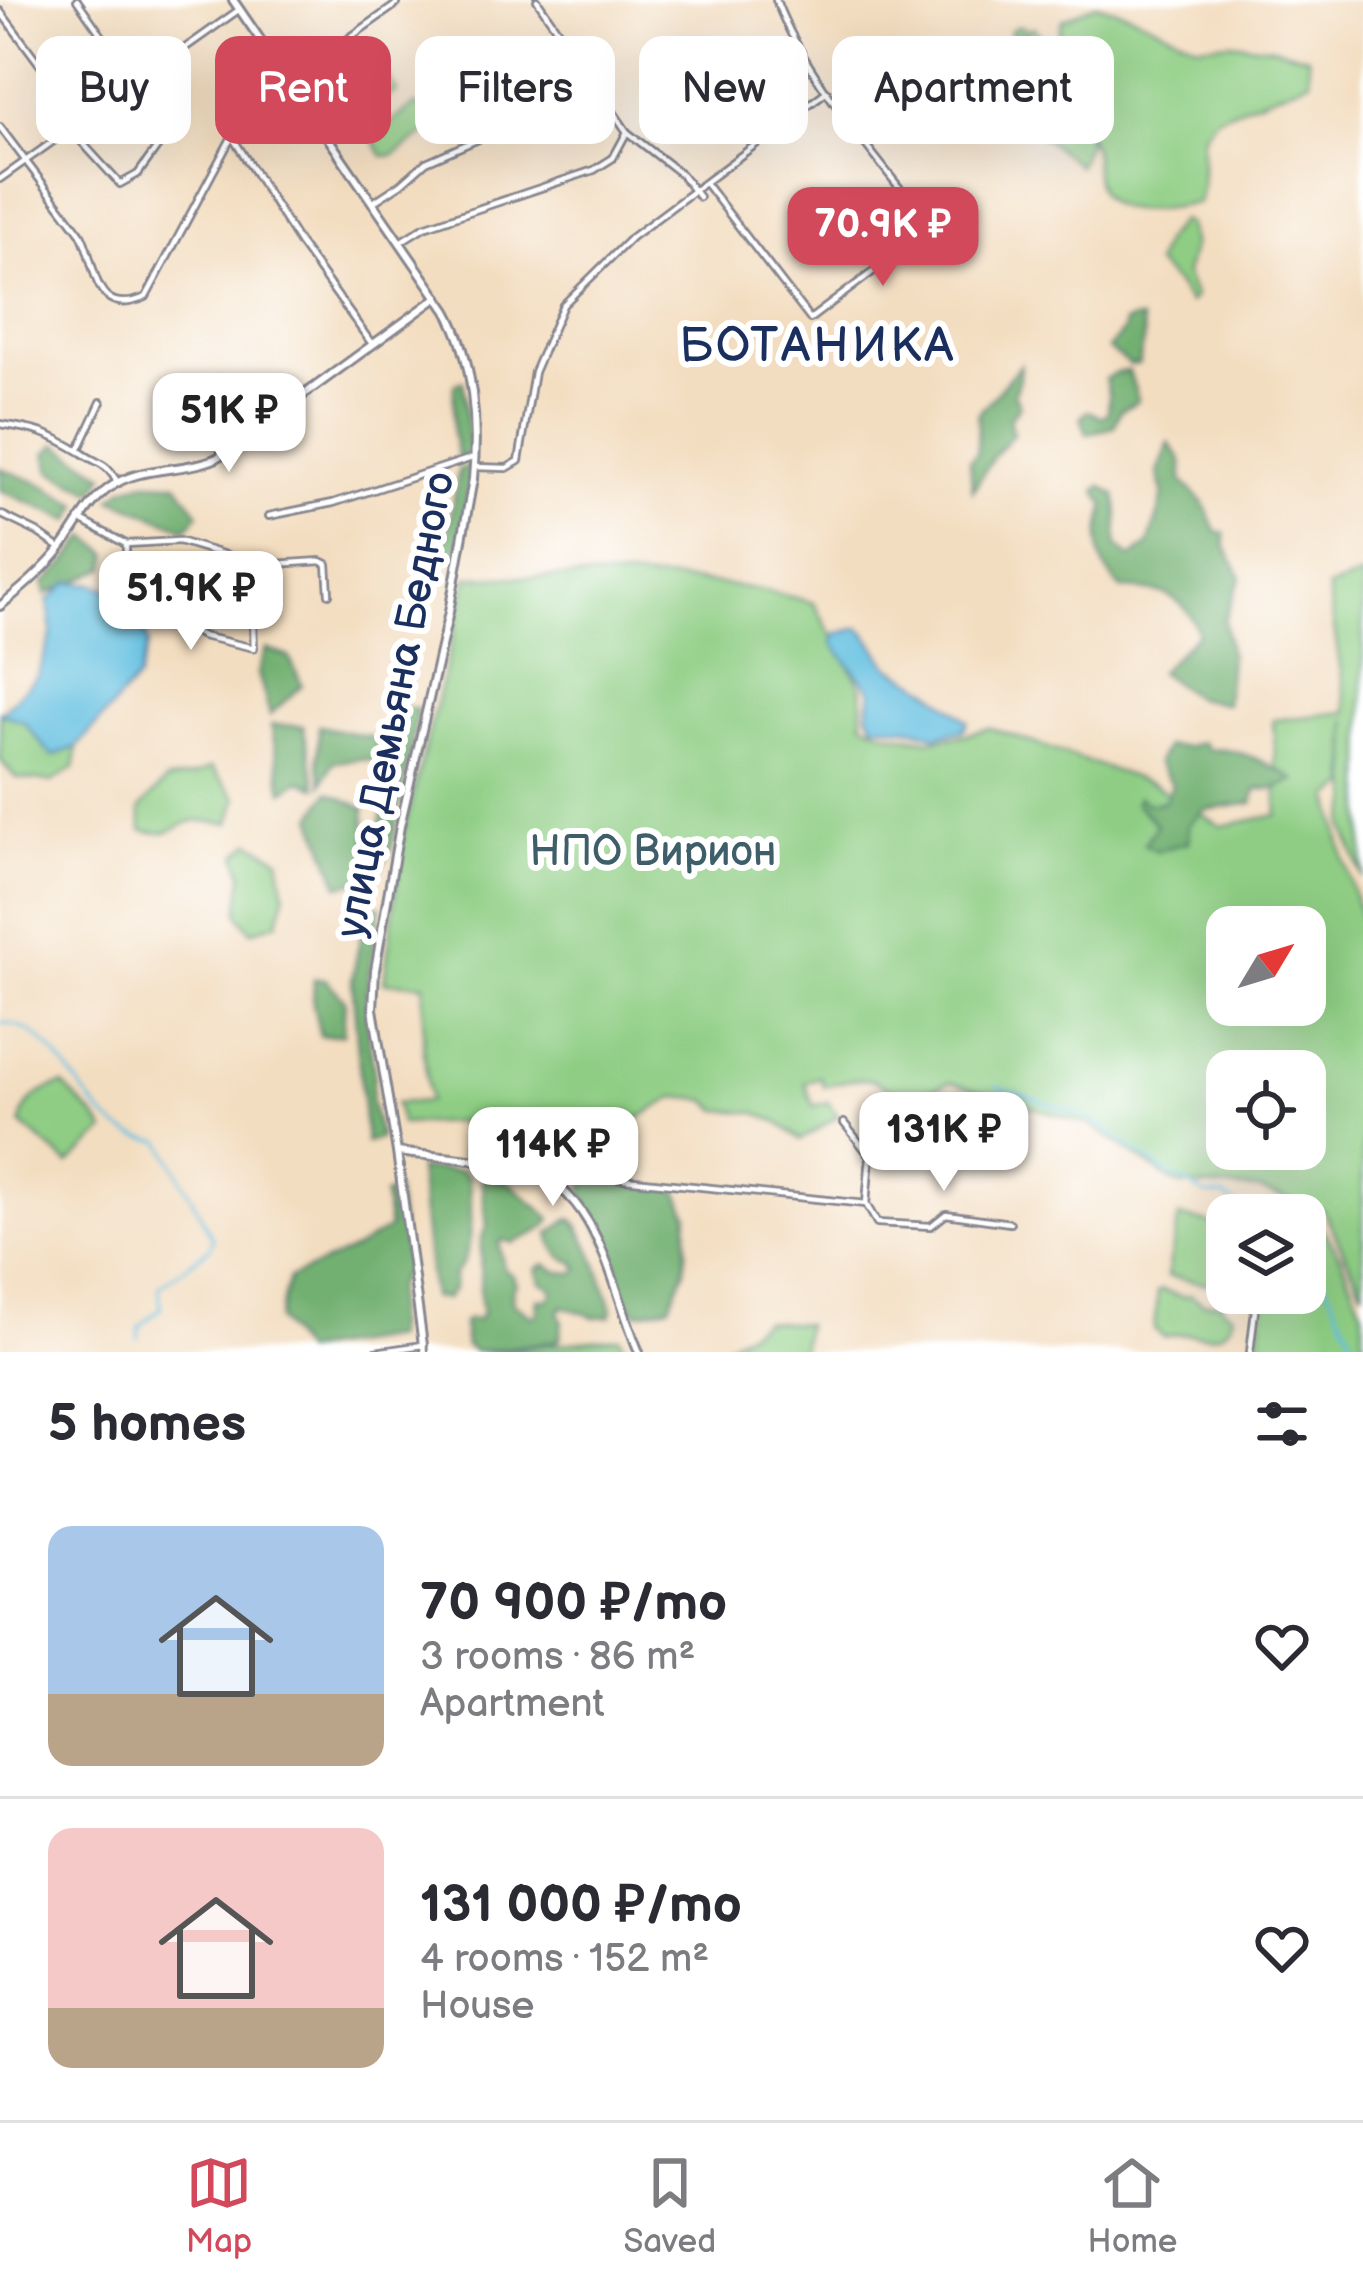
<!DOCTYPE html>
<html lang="en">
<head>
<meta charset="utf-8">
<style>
  body { margin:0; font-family:"Balsamiq Sans",sans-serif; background:#f7f7f7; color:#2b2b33; height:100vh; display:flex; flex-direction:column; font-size:45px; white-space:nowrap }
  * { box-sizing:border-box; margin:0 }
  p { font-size:39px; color:#7c7c81 }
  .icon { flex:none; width:66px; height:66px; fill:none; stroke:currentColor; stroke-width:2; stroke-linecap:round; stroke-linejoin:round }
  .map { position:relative; height:1352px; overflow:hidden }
  .sheet { display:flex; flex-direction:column; background:#fff; flex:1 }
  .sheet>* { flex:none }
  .guide { position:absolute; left:36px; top:36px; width:1293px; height:108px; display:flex; gap:24px }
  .needle { width:78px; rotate:52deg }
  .controls { position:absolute; left:1206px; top:906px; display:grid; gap:24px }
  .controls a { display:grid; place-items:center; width:120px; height:120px; border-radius:24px; background:#fff; box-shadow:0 12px 48px #0002; font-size:60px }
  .price { position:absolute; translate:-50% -102px; padding:0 27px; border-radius:24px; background:#fff; color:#222; font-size:39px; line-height:78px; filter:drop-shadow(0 3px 6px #0008) }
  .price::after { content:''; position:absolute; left:50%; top:72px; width:36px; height:27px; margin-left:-18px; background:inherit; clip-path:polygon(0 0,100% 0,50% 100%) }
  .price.selected { background:#d1495b; color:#fff }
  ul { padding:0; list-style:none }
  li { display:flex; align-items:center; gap:36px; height:300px; padding:0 48px }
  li+li { border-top:3px solid #e1e1e2 }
  li span { display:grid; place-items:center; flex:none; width:336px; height:240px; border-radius:24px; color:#555 }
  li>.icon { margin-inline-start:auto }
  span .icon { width:144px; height:144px; fill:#fffc; stroke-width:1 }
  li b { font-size:51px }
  h2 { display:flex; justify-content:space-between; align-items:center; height:144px; padding:0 48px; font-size:51px }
  .chip { padding:0 42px; border-radius:24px; background:#fff; box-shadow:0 12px 48px #0002; font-size:42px; line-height:108px }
  .chip.selected { background:#d1495b; color:#fff }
  .tab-bar { display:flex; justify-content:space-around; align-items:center; height:168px; border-top:3px solid #e1e1e2; background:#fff; font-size:33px; color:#7c7c81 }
  .tab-bar a { display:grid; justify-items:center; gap:6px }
  .tab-bar .selected { color:#d1495b }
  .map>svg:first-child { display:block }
  .green { fill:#8ecd83; stroke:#547e70; stroke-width:3; fill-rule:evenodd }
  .forest { fill:#72b071; stroke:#467068; stroke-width:3 }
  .water { fill:#62bfe0; stroke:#3e779f; stroke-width:3 }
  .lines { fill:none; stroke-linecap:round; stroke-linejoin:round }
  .stream { stroke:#62bfe0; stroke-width:3 }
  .minor-casing { stroke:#87868f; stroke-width:10 }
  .tertiary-casing { stroke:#87868f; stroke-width:12 }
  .minor { stroke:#fff; stroke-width:4.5 }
  .tertiary { stroke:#fff; stroke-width:6 }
  .labels { text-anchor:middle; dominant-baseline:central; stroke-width:12; stroke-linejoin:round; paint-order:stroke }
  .street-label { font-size:42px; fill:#1b2f5e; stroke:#fff }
  .park-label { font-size:42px; fill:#3e5e69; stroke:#fff }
  .quarter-label { font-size:48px; letter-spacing:3px; fill:#1b2f5e; stroke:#fff }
</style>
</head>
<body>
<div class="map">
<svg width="1363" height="1352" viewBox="0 0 1363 1352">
  <rect width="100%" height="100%" fill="#fff"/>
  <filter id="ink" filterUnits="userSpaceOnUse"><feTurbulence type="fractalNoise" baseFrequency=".00833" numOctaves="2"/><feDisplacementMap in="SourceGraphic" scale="24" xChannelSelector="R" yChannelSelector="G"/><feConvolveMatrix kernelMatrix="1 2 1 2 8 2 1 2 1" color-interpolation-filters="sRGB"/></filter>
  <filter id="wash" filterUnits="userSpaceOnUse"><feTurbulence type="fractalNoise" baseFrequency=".004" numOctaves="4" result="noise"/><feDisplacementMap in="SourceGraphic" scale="48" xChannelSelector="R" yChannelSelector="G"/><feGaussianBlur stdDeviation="2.7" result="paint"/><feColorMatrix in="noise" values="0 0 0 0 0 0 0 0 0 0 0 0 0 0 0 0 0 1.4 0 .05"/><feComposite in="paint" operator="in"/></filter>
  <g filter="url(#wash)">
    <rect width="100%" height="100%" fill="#f3ddc0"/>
    <g class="green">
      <path d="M1096,4L1130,14L1198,45L1230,42L1273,47L1308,57L1310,80L1216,117L1202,136V186L1198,203C1168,208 1104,225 1096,181C1094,171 1095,161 1094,152C1092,142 1088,133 1085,124L1088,142L1078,165L1032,129L1034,119L1019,105L1032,98L1014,62L1017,38L1024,33L1013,36L1010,32L1016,27H1024L1026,32L1034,27L1059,59L1076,99L1067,63L1055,50L1062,20Z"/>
      <polygon points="379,64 397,91 361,114 343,86"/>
      <polygon points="415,105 423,107 434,125 432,129 394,155 383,156 373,140 373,135"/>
      <polygon points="1181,220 1188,225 1193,246 1185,274 1195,297 1189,303 1175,283 1155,264 1164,240"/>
      <path d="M1363,576V878L1344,825L1351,801L1347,719L1348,786L1331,797L1344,859L1363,926V1291L1324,1211L1257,1189L1178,1185L1091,1125L950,1082L901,1101C876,1073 859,1075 824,1087L820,1077L805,1082L813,1106L828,1102L838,1116L801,1140L776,1121L757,1113L719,1110L707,1100L675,1097L605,1138L576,1139L561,1166L463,1157L462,1122L401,1124L396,1103L429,1101L423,1042L424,984L384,982L403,835L468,577C582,579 703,570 814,603L861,686L863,722L887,733L930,740L960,736L990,728L1153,784L1221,826L1278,815L1273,720L1347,712L1328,588ZM1227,927H1305V1005H1227ZM1227,1071H1305V1149H1227Z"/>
      <polygon points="0,711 24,722 52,755 77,747 75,767 52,782 16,778 0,760"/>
      <path d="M211,768L237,798L230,823C219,823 210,821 200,821C176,820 176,840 142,830L140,809L166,781L193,776Z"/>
      <polygon points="251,842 279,858 285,896 277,923 251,931 238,913 243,876 237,855"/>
      <path d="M63,1085L97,1119L105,1131L69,1164L21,1124C24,1099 41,1090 63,1085Z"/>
      <polygon points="1179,1217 1227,1226 1227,1287 1167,1276"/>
      <polygon points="1320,1225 1341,1257 1363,1311 1363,1352 1257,1352 1266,1294 1264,1293 1305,1293 1305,1241 1311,1242"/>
      <path d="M1162,1290L1183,1297L1190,1295L1203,1303L1221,1302L1222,1307L1233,1314C1227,1349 1189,1327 1164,1337L1154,1329L1158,1292Z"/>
      <polygon points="763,1321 805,1324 802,1352 716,1352"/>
      <polygon points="620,1337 627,1352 482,1352"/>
    </g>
    <g class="forest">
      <polygon points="1134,320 1141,320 1144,336 1139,364 1130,365 1108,349 1124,330 1124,323"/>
      <polygon points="1020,365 1019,378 1014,394 1020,405 1009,419 1013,434 993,457 973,490 969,460 977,453 978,414"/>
      <polygon points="1129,371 1138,401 1120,411 1114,427 1087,434 1081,417 1088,411 1101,417 1108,413 1109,397 1105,379 1115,373"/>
      <polygon points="463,381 470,454 458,458 453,433 454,385"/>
      <path d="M1169,443L1182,461V481L1203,502L1217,533H1225V545L1241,577L1224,620L1230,656L1226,704L1196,698L1159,672L1198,633C1184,592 1161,591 1122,589C1092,559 1098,544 1105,505L1096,491L1101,486L1116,495L1118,515L1117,546L1131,558L1148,545L1159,512L1163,493L1158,473Z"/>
      <polygon points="57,444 105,475 94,492 51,471 46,454"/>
      <polygon points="471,466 462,533 455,554 444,554 459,469"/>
      <polygon points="0,468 44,485 79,505 71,521 0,490"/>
      <polygon points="146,482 177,483 199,514 186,529 112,499 124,488"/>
      <polygon points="87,536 109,554 106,568 46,594 44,583 64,565"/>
      <polygon points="266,649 289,657 302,685 270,715 258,673"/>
      <polygon points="404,707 418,710 391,850 380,870 373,869 391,761"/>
      <polygon points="271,725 303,726 317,787 299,781 283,791"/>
      <polygon points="319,726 375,738 380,762 361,759 333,762 322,784 318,760"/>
      <path d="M1202,742L1209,750C1238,746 1271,765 1295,780L1276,788L1256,790L1253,803L1204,810L1188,825L1189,842L1157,851L1144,844L1157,825L1135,803L1138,797L1150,804L1165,801L1172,785L1157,763L1166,746L1186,747Z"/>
      <polygon points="329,792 364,808 369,874 355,882 339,885 313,817"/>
      <polygon points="381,906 367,989 367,1024 374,1073 371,1100 380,1138 366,1143 352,980 366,909"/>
      <polygon points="314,979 325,979 345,1000 343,1034 320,1036 313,1004"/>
      <path d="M418,1169L462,1171L469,1179C472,1206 476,1255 454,1274V1288L446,1299L432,1298Z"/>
      <path d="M490,1175C512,1180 518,1192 535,1205C540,1209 546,1213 551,1219C544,1233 526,1237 512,1243L504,1240L499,1243L504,1269L513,1276L516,1283L512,1292L513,1303L532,1316L537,1314L538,1299H548L553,1292L550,1287L541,1282L537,1269L545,1264L559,1272L576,1273L579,1268L574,1262C559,1259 553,1248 550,1234L568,1219L574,1220C593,1246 602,1279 612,1309L610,1316L594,1317L563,1306L559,1312L562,1321L560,1338L556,1341L475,1352L466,1346L463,1323L467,1319L477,1320L482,1314L480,1301L481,1239L487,1226L482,1182Z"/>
      <polygon points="593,1179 671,1189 679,1193 688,1214 685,1270 669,1306 637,1313 627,1303 612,1254 583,1194 584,1185"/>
      <polygon points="396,1191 407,1267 395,1288 394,1338 301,1352 278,1320 289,1278 355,1249 389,1228 384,1195"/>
    </g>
    <g class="water">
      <polygon points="69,582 93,584 125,595 138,611 148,644 138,678 77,747 52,756 24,722 1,713 38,675 52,633 48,601"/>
      <path d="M859,628L865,632L889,666L930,690L968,721L963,730L936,736L915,729L874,724L868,713L871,691C859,673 844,661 833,643L836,634Z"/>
    </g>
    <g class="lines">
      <g class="stream">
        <path d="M0,1023C53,1022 78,1100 117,1127C131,1137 146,1139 162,1141L213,1239L210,1248L159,1287L161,1308L140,1326L138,1338"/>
        <polyline points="996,1086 1076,1113 1102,1126 1156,1166 1206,1195 1224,1196 1249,1215"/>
        <path d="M1305,1237C1319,1277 1342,1312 1358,1352"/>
      </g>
    </g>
  </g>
  <g filter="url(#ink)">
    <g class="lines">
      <g class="minor-casing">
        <g id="minor">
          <polyline points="77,0 134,82"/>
          <polyline points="537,0 627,132 681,174 699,197"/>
          <polyline points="0,11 79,117"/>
          <path d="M0,127L81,234C97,265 92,320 146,297L237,127L290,80L397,4L395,0"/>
          <polyline points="69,128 120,184 138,174 158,146"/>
          <polyline points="231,135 300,244 372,344"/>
          <polyline points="0,179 240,9"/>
          <path d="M706,184L810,319L931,228C879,159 806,80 776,0"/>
          <polyline points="372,203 401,184 426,162 520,121 590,80"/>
          <polyline points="400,242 424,227 594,170 613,158 627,132"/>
          <path d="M0,424C39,430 49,433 82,453C101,466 104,460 118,483"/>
          <polyline points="79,449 101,402"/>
          <polyline points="474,467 507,468 519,461 534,372 563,305 632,237 827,91"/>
          <polyline points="0,514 37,532 60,548"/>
          <polyline points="269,516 333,503 475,457"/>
          <polyline points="79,519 126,544 179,541 259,565 321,561 327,564 329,594"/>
          <polyline points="126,544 126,561 130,570 189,628 202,636 254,648 252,600"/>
          <polyline points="844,1123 870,1156 866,1204 877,1223 931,1226 946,1214 1010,1223"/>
          <polyline points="557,1183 585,1175 866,1204"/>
          <polyline points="375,1352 423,1345 424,1352"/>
          <polyline points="1250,1352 1257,1293"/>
        </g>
      </g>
      <g class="tertiary-casing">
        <g id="tertiary">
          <path d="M233,0L447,311C474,359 478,426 473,479L449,612L400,826L375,970L373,1009L397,1152L423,1345"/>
          <path d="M0,606C24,587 50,565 67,540C80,521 90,502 109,488C139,465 183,473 217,458L438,297"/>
          <path d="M397,1152C436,1157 489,1160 526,1170C599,1189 613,1292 639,1352"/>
        </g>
      </g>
      <use href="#minor" class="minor"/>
      <use href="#tertiary" class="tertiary"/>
    </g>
  </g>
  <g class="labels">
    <g class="street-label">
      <text transform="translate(396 705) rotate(-79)">улица Демьяна Бедного</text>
    </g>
    <g class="park-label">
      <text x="653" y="852">НПО Вирион</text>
    </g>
    <g class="quarter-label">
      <text x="818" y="346">БОТАНИКА</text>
    </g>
  </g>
</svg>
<div class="controls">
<a><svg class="needle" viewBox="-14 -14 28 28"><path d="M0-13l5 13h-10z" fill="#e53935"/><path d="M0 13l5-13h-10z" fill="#7c7c81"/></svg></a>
<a><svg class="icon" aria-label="locate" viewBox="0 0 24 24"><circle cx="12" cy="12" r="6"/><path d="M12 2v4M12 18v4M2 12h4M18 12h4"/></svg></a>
<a><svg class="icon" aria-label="layers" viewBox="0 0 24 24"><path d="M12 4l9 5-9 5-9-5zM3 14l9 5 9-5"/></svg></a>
</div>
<b class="price selected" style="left:883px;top:289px">70.9K ₽</b>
<b class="price" style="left:229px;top:475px">51K ₽</b>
<b class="price" style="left:191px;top:653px">51.9K ₽</b>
<b class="price" style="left:944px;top:1194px">131K ₽</b>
<b class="price" style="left:553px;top:1209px">114K ₽</b>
<div class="guide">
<a class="chip">Buy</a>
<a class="chip selected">Rent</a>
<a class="chip">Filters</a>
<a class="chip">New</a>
<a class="chip">Apartment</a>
</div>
</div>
<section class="sheet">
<h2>5 homes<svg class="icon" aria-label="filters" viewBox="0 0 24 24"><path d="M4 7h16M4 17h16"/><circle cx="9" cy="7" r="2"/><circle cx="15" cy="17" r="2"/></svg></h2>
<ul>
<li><span style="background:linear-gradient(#a9c7e8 70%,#b9a48a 0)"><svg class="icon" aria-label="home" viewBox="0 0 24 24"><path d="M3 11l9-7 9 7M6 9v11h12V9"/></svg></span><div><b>70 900 ₽/mo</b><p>3 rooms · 86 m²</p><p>Apartment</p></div><svg class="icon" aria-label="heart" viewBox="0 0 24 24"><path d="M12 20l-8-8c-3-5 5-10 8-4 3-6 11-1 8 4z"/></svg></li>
<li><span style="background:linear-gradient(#f6c9c9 75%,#b9a48a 0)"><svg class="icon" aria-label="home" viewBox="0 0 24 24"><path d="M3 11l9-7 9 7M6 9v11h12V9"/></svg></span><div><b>131 000 ₽/mo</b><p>4 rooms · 152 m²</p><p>House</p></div><svg class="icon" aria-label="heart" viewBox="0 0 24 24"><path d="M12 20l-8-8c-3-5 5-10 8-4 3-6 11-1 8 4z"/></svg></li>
</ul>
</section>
<nav class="tab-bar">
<a class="selected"><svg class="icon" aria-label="map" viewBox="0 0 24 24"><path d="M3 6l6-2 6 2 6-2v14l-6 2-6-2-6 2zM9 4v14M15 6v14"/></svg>Map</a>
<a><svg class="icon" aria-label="saved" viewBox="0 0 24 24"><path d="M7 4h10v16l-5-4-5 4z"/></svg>Saved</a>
<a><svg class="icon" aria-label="home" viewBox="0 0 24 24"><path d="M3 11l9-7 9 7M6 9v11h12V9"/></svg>Home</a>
</nav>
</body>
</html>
